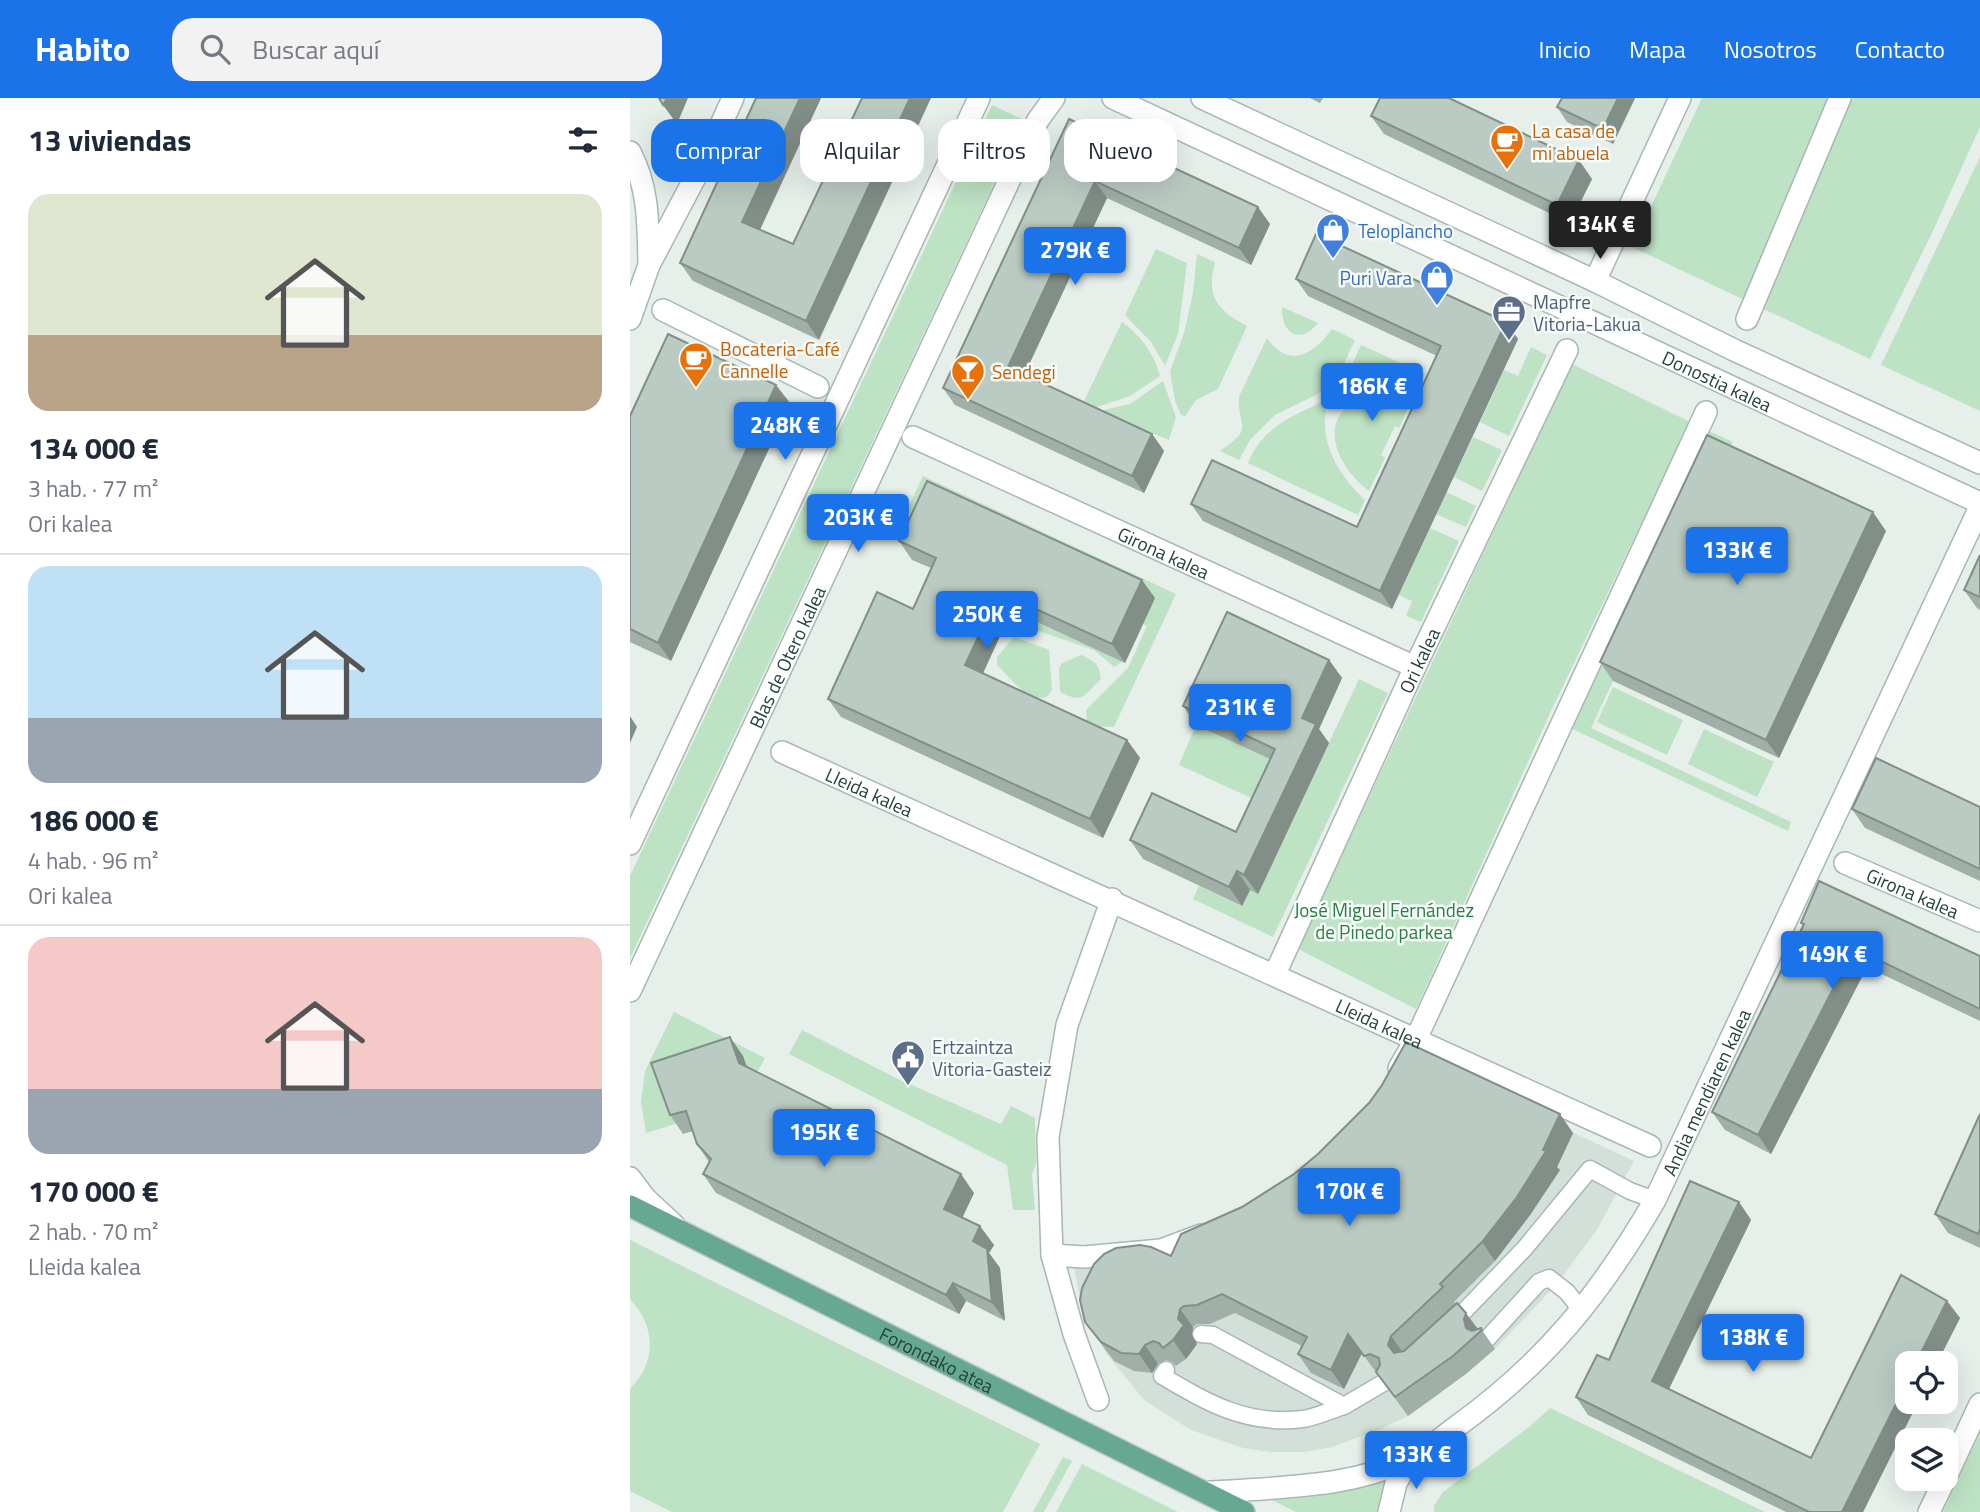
<!DOCTYPE html>
<html lang="es">
<head>
<meta charset="utf-8">
<style>
  body { margin:0; font-family:"Titillium Web",sans-serif; background:#f2f2f3; color:#1f2937; height:100vh; display:flex; flex-direction:column; font-size:26px; white-space:nowrap }
  * { box-sizing:border-box; margin:0 }
  p { font-size:23px; color:#747a83 }
  .icon { flex:none; width:38px; height:38px; fill:none; stroke:currentColor; stroke-width:2; stroke-linecap:round; stroke-linejoin:round }
  .map { position:relative; flex:1; overflow:hidden }
  .panel { display:flex; flex-direction:column; background:#fff; width:630px }
  .panel>* { flex:none }
  .banner { position:absolute; left:21px; top:21px; width:665px; height:63px; display:flex; gap:14px }
  .fabs { position:absolute; left:1265px; top:1253px; display:grid; gap:14px }
  .fabs a { display:grid; place-items:center; width:63px; height:63px; border-radius:14px; background:#fff; box-shadow:0 7px 28px #0002; font-size:35px }
  .price { position:absolute; translate:-50% -60px; padding:0 16px; border-radius:7px; background:#1a73e8; color:#fff; font-size:23px; line-height:46px; filter:drop-shadow(0 2px 4px #0008) }
  .price::after { content:''; position:absolute; left:50%; top:42px; width:21px; height:16px; margin-left:-10px; background:inherit; clip-path:polygon(0 0,100% 0,50% 100%) }
  .price.on { background:#222; color:#fff }
  ul { padding:0; list-style:none }
  li { display:grid; align-content:center; gap:14px; height:371px; padding:0 28px }
  li+li { border-top:2px solid #e0e1e3 }
  li span { display:grid; place-items:center; height:217px; border-radius:21px; color:#555 }
  li>.icon { margin-inline-start:auto }
  span .icon { width:126px; height:126px; fill:#fffc; stroke-width:1 }
  li b { font-size:30px }
  h2 { display:flex; justify-content:space-between; align-items:center; height:84px; padding:0 28px; font-size:30px }
  .pill { padding:0 24px; border-radius:21px; background:#fff; box-shadow:0 7px 28px #0002; font-size:24px; line-height:63px }
  .pill.on { background:#1a73e8; color:#fff }
  header { display:flex; align-items:center; gap:42px; box-sizing:border-box; height:98px; padding:0 35px; background:#1a73e8; color:#fff }
  header strong { font-size:33px }
  nav { display:flex; gap:38px; margin-inline-start:auto; font-size:24px }
  .search { width:490px; height:63px; background:#f2f2f3; display:flex; align-items:center; gap:18px; box-sizing:border-box; padding:0 24px; border-radius:21px; color:#747a83; font-size:26px }
  main { display:flex; flex:1; min-height:0 }
  .map>svg:first-child { display:block }
  .built { fill:#d3dfd9 }
  .green { fill:#bde2c4 }
  .lines { fill:none; stroke-linecap:round; stroke-linejoin:round }
  .service-casing { stroke:#a8b8b1; stroke-width:19 }
  .pedestrian-casing { stroke:#a8b8b1; stroke-width:24 }
  .minor-casing { stroke:#a8b8b1; stroke-width:24 }
  .tertiary-casing { stroke:#a8b8b1; stroke-width:24 }
  .primary-casing { stroke:#c1cac7; stroke-width:24 }
  .service { stroke:#fff; stroke-width:16 }
  .pedestrian { stroke:#fff; stroke-width:21 }
  .minor { stroke:#fff; stroke-width:21 }
  .tertiary { stroke:#fff; stroke-width:21 }
  .primary { stroke:#67a892; stroke-width:21 }
  .wall { fill:#a0afa8 }
  .shaded-wall { fill:#828e88 }
  .building { fill:#bacbc3; stroke:#828e88; stroke-width:2 }
  .labels { text-anchor:middle; dominant-baseline:central; stroke-width:5; stroke-linejoin:round; paint-order:stroke }
  .food-label { font-size:19px; fill:#c56008; stroke:#f7fbf9; text-anchor:start }
  .shop-label { font-size:19px; fill:#366cbe; stroke:#f7fbf9; text-anchor:start }
  .service-label { font-size:19px; fill:#4e5e75; stroke:#f7fbf9; text-anchor:start }
  .street-label { font-size:19px; fill:#234338; stroke:#f7fbf9 }
  .park-label { font-size:19px; fill:#297e43; stroke:#f7fbf9 }
</style>
</head>
<body>
<header>
<strong>Habito</strong>
<div class="search"><svg class="icon" aria-label="search" viewBox="0 0 24 24"><circle cx="10" cy="10" r="6"/><path d="M15 15l6 6"/></svg>Buscar aquí</div>
<nav><a>Inicio</a><a>Mapa</a><a>Nosotros</a><a>Contacto</a></nav>
</header>
<main>
<section class="panel">
<h2>13 viviendas<svg class="icon" aria-label="filters" viewBox="0 0 24 24"><path d="M4 7h16M4 17h16"/><circle cx="9" cy="7" r="2"/><circle cx="15" cy="17" r="2"/></svg></h2>
<ul>
<li><span style="background:linear-gradient(#dfe7d0 65%,#b9a48a 0)"><svg class="icon" aria-label="home" viewBox="0 0 24 24"><path d="M3 11l9-7 9 7M6 9v11h12V9"/></svg></span><div><b>134 000 €</b><p>3 hab. · 77 m²</p><p>Ori kalea</p></div></li>
<li><span style="background:linear-gradient(#bfe0f5 70%,#9aa5b1 0)"><svg class="icon" aria-label="home" viewBox="0 0 24 24"><path d="M3 11l9-7 9 7M6 9v11h12V9"/></svg></span><div><b>186 000 €</b><p>4 hab. · 96 m²</p><p>Ori kalea</p></div></li>
<li><span style="background:linear-gradient(#f6c9c9 70%,#9aa5b1 0)"><svg class="icon" aria-label="home" viewBox="0 0 24 24"><path d="M3 11l9-7 9 7M6 9v11h12V9"/></svg></span><div><b>170 000 €</b><p>2 hab. · 70 m²</p><p>Lleida kalea</p></div></li>
</ul>
</section>
<div class="map">
<svg width="1350" height="1414" viewBox="0 0 1350 1414">
  <rect width="100%" height="100%" fill="#e6efea"/>
  <polygon class="built" points="785,961 1004,1063 968,1130 927,1186 865,1251 808,1297 778,1318 753,1330 702,1349 674,1354 641,1354 613,1350 561,1332 514,1302 476,1255 460,1227 450,1202 444,1169 474,1170 625,1128"/>
  <g class="green">
    <polygon points="1072,0 1350,0 1350,29 1302,135 1240,261 1002,149"/>
    <polygon points="362,7 394,22 0,860 0,778"/>
    <polygon points="1350,59 1350,313 1251,267"/>
    <polygon points="526,151 557,165 548,236 535,268 521,244 495,217"/>
    <path d="M567,156L585,164C576,199 587,212 617,228L588,291L566,302L555,318L551,317L545,303L540,273L554,235L563,195Z"/>
    <path d="M652,209L688,225C670,247 651,236 652,209Z"/>
    <path d="M492,224C510,237 524,255 530,278L500,298L467,309L454,303Z"/>
    <path d="M702,231L725,242L706,283L698,291L645,317L620,342L609,362L590,353C626,328 607,331 609,299L637,240C659,272 684,256 702,231Z"/>
    <polygon points="731,247 795,276 781,302 743,289 717,289 714,284"/>
    <polygon points="901,249 917,257 879,338 850,324 874,272 888,278"/>
    <polygon points="942,266 1060,324 921,613 786,911 668,851"/>
    <polygon points="533,283 546,319 539,342 470,313 500,306"/>
    <path d="M738,296L751,297L779,309L769,330L765,328L751,357L755,360L739,393C703,365 685,316 738,296Z"/>
    <path d="M692,304L697,307C688,344 709,378 735,402L728,417L618,365C632,330 660,319 692,304Z"/>
    <polygon points="1075,331 1103,344 1096,358 1090,356 961,630 1161,724 1158,733 936,628"/>
    <polygon points="843,339 872,352 852,393 824,379"/>
    <polygon points="293,378 546,496 484,629 457,628 456,612 498,570 517,528 276,414"/>
    <polygon points="816,394 846,408 836,429 806,416"/>
    <polygon points="800,430 829,443 791,524 776,518 782,503 769,497"/>
    <polygon points="382,512 493,563 484,569 464,552 385,525"/>
    <path d="M384,539L419,552L422,592L417,599C397,605 380,579 367,567V559Z"/>
    <path d="M451,557C464,563 469,565 471,581C453,598 454,606 430,594L429,571L431,566Z"/>
    <polygon points="729,581 758,595 643,839 563,801 569,788 611,808 620,792 628,795"/>
    <polygon points="983,589 1053,622 1037,657 967,624"/>
    <polygon points="566,627 649,665 632,705 549,667"/>
    <polygon points="1074,631 1144,664 1127,699 1058,666"/>
    <polygon points="44,914 135,960 122,984 113,958 49,1025 16,1035 11,1004 15,973"/>
    <polygon points="172,932 270,982 371,1026 381,1008 405,1020 406,1066 402,1076 405,1112 383,1112 377,1067 159,956"/>
    <path d="M0,1142L410,1346L373,1414H42L0,1393V1291C27,1264 26,1229 0,1201Z"/>
    <polygon points="920,1310 1135,1414 804,1414 804,1408 813,1394 899,1329"/>
    <polygon points="1350,1335 1350,1414 1313,1414"/>
    <polygon points="433,1359 442,1363 414,1414 403,1414"/>
    <polygon points="452,1366 548,1414 426,1414"/>
    <path d="M758,1378L750,1414H666L642,1402C683,1399 720,1396 758,1378Z"/>
  </g>
  <g class="lines">
    <g class="service-casing">
      <g id="service">
        <polyline points="821,1227 895,1150 960,1071 1000,1093 1025,1102"/>
        <polyline points="857,1241 909,1184 919,1180 937,1194 952,1213"/>
        <path d="M536,1272L532,1278C578,1305 617,1328 673,1321C686,1319 701,1312 714,1308L583,1237L571,1236"/>
        <polyline points="714,1308 753,1285"/>
      </g>
    </g>
    <g class="pedestrian-casing">
      <g id="pedestrian">
        <polyline points="33,212 188,289"/>
        <polyline points="1117,221 1210,0"/>
        <path id="s1" d="M283,339L785,569"/>
        <path id="s2" d="M152,654C442,784 731,916 1020,1048"/>
        <path id="s3" d="M1215,765L1350,823"/>
        <path id="s4" d="M645,876L785,569L937,252"/>
        <polyline points="769,970 786,941 1076,314"/>
        <polyline points="422,1157 454,1159 531,1152 571,1137"/>
        <polyline points="468,1302 444,1236 422,1157 418,1039 437,927 482,801"/>
      </g>
    </g>
    <g class="minor-casing">
      <g id="minor">
        <path id="s5" d="M483,0L1350,405"/>
        <polyline points="572,0 965,183 1104,252 1350,365"/>
        <path d="M0,54C19,90 18,126 19,165"/>
        <polyline points="965,183 1050,0"/>
        <polyline points="0,221 19,167 79,53 103,0"/>
        <polyline points="0,746 349,0"/>
        <path id="s6" d="M0,893L393,53L408,22L424,0"/>
        <polyline points="0,1080 15,1100 44,1127"/>
        <path id="s7" d="M574,1394C594,1394 613,1392 632,1391C686,1387 728,1384 778,1362C795,1355 811,1340 826,1329C915,1265 970,1197 1025,1102L1350,409"/>
        <polyline points="759,1414 766,1385 781,1361"/>
      </g>
    </g>
    <g class="tertiary-casing">
      <g id="tertiary">
        <polyline points="1316,1379 1350,1306"/>
        <polyline points="1299,1414 1315,1381"/>
      </g>
    </g>
    <g class="primary-casing">
      <g id="primary">
        <path id="s8" d="M0,1108L614,1414"/>
      </g>
    </g>
    <use href="#service" class="service"/>
    <use href="#pedestrian" class="pedestrian"/>
    <use href="#minor" class="minor"/>
    <use href="#tertiary" class="tertiary"/>
    <use href="#primary" class="primary"/>
  </g>
  <g class="wall">
    <polygon points="126,0 191,0 130,132 189,242 63,183 50,165"/>
    <polygon points="680,0 693,0 690,5"/>
    <polygon points="932,0 1005,0 983,46 937,24 927,9"/>
    <polygon points="741,18 962,81 940,125 754,36"/>
    <polygon points="439,21 640,126 621,167 477,100 394,277 522,336 534,353 514,395 325,307 313,290"/>
    <polygon points="666,181 876,224 888,241 762,511 573,423 561,406 727,429 807,258 678,198"/>
    <polygon points="160,305 41,563 0,544 0,318"/>
    <polygon points="1256,433 1149,660 983,583 970,564"/>
    <polygon points="269,443 525,500 495,565 382,512 353,575 497,642 510,660 473,740 211,619 198,601 283,511 301,470 282,462"/>
    <polygon points="1350,457 1350,512 1347,510 1334,492"/>
    <polygon points="699,562 712,580 689,631 699,645 628,796 620,792 612,808 513,761 500,742 606,734 640,661 566,627 553,608"/>
    <polygon points="1350,709 1350,783 1235,730 1222,711"/>
    <polygon points="1171,825 1350,858 1350,923 1237,869 1141,1056 1095,1032 1082,1014 1173,828"/>
    <polygon points="113,958 117,969 344,1095 332,1119 364,1147 359,1155 370,1170 375,1223 336,1203 329,1216 86,1095 73,1076 79,1064 67,1046 63,1033 53,1036 40,1017"/>
    <polygon points="1350,1016 1350,1150 1318,1135 1305,1116"/>
    <polygon points="943,1035 927,1069 930,1072 900,1117 865,1163 824,1204 848,1231 852,1232 865,1251 836,1276 778,1318 732,1255 714,1291 681,1275 668,1256 672,1248 605,1215 580,1226 567,1226 563,1229 562,1237 567,1246 556,1261 546,1268 542,1264 536,1262 528,1266 522,1275 504,1273 484,1263 455,1224 541,1158"/>
    <polygon points="1060,1083 1109,1104 1121,1122 1039,1291 1181,1360 1271,1177 1317,1203 1330,1220 1307,1265 1278,1265 1278,1304 1288,1304 1233,1414 1156,1414 958,1317 946,1299 967,1257 979,1262"/>
  </g>
  <g class="shaded-wall">
    <polygon points="37,0 58,0 47,26 33,7"/>
    <polygon points="170,0 191,0 125,142 112,124"/>
    <polygon points="280,0 301,0 189,242 176,223"/>
    <polygon points="988,0 1005,0 983,46 973,31"/>
    <polygon points="949,62 962,81 940,125 927,107"/>
    <polygon points="465,83 477,100 390,286 378,269"/>
    <polygon points="628,109 640,126 621,167 609,150"/>
    <polygon points="876,224 888,241 762,511 750,493"/>
    <polygon points="146,287 160,305 41,563 28,545"/>
    <polygon points="522,336 534,353 514,395 502,378"/>
    <polygon points="1243,414 1256,433 1149,660 1136,642"/>
    <polygon points="512,482 525,500 495,565 482,546"/>
    <polygon points="369,494 382,512 348,586 335,567"/>
    <polygon points="699,562 712,580 689,631 699,645 628,796 614,777 672,620"/>
    <polygon points="0,618 7,629 0,645"/>
    <polygon points="497,642 510,660 473,740 460,721"/>
    <polygon points="607,773 620,792 612,808 599,789"/>
    <polygon points="1224,850 1237,869 1141,1056 1128,1037"/>
    <polygon points="100,939 113,958 122,984 109,965"/>
    <polygon points="930,1016 943,1035 927,1069 930,1072 900,1117 865,1163 852,1144 913,1052"/>
    <polygon points="331,1076 344,1095 328,1129 314,1111"/>
    <polygon points="1109,1104 1121,1122 1034,1301 1022,1283"/>
    <polygon points="350,1128 364,1147 359,1155 370,1170 375,1223 362,1204 343,1143"/>
    <polygon points="323,1185 336,1203 329,1216 316,1197"/>
    <polygon points="1317,1203 1330,1220 1307,1265 1286,1265"/>
    <polygon points="550,1211 563,1229 562,1237 567,1246 556,1261 543,1242"/>
    <polygon points="836,1215 850,1234 849,1235 836,1230 834,1221"/>
    <polygon points="718,1236 732,1255 714,1291 701,1272"/>
    <polygon points="761,1238 774,1256 771,1266 758,1247"/>
    <polygon points="515,1247 528,1266 522,1275 509,1256"/>
    <polygon points="1278,1282 1278,1304 1288,1304 1233,1414 1212,1414"/>
  </g>
  <g class="building">
    <polygon points="29,0 37,0 33,7"/>
    <polygon points="126,0 170,0 112,124 163,146 232,0 280,0 176,223 50,165"/>
    <polygon points="750,0 819,0 949,62 927,107 741,18"/>
    <polygon points="932,0 988,0 973,31 927,9"/>
    <polygon points="439,21 628,109 609,150 465,83 378,269 522,336 502,378 313,290"/>
    <polygon points="686,136 876,224 750,493 561,406 582,362 727,429 811,248 666,181"/>
    <polygon points="38,236 146,287 28,545 0,531 0,318"/>
    <polygon points="1077,337 1243,414 1136,642 970,564"/>
    <polygon points="297,383 512,482 482,546 369,494 335,567 497,642 460,721 198,601 247,494 283,511 306,460 269,443"/>
    <polygon points="1350,457 1350,499 1334,492"/>
    <polygon points="597,514 699,562 672,620 686,626 614,777 607,773 599,789 500,742 522,695 606,734 645,651 553,608"/>
    <polygon points="1246,660 1350,709 1350,771 1222,711"/>
    <polygon points="1189,783 1350,858 1350,911 1224,850 1128,1037 1082,1014 1174,826 1171,825"/>
    <polygon points="100,939 109,965 331,1076 314,1111 350,1128 343,1143 357,1151 362,1204 323,1185 316,1197 73,1076 81,1061 67,1046 56,1013 40,1017 21,965"/>
    <polygon points="776,944 930,1016 913,1052 916,1053 887,1099 852,1144 810,1186 813,1189 761,1238 758,1247 764,1255 774,1253 827,1205 836,1215 834,1221 836,1230 842,1233 851,1230 852,1232 823,1258 765,1299 746,1274 750,1267 749,1260 740,1256 734,1258 718,1236 701,1272 668,1256 677,1239 592,1196 567,1207 554,1208 550,1211 548,1221 554,1227 543,1242 533,1250 529,1245 523,1243 515,1247 509,1256 491,1255 471,1244 455,1224 450,1202 452,1190 464,1166 474,1156 486,1150 510,1147 521,1149 541,1158 551,1136 612,1109 664,1076 688,1056 739,1005 752,987"/>
    <polygon points="1350,1016 1350,1131 1348,1136 1305,1116"/>
    <polygon points="1060,1083 1109,1104 1022,1283 1181,1360 1271,1177 1317,1203 1286,1265 1278,1265 1278,1282 1212,1414 1179,1414 946,1299 967,1257 979,1262"/>
  </g>
  <defs>
    <g id="cafe-pin" transform="scale(1.75)"><path d="M0 17L-7.5 6A9.5 9.5 0 1 1 7.5 6Z" fill="#e8710a" stroke="#f7fbf9"/><path d="M-5.5-4.5H6V0H3Q3 3.5 0 3.5H-2.5Q-5.5 3.5-5.5 0ZM3-3.2v2h1.7v-2ZM-6 4.5H4V6H-6Z" fill="#fff"/></g>
    <g id="shop-pin" transform="scale(1.75)"><path d="M0 17L-7.5 6A9.5 9.5 0 1 1 7.5 6Z" fill="#3f7fe0" stroke="#f7fbf9"/><path d="M-5-2.5h2.3a2.7 3.5 0 0 1 5.4 0H5L5.5 6h-11ZM-1.5-2.5h3a1.5 2.3 0 0 0-3 0Z" fill="#fff"/></g>
    <g id="office-pin" transform="scale(1.75)"><path d="M0 17L-7.5 6A9.5 9.5 0 1 1 7.5 6Z" fill="#5c6f8a" stroke="#f7fbf9"/><path d="M-6-3h4V-5.5h4V-3h4V5H-6ZM-1-4.5V-3h2v-1.5ZM-6 0V1H6V0Z" fill="#fff"/></g>
    <g id="bar-pin" transform="scale(1.75)"><path d="M0 17L-7.5 6A9.5 9.5 0 1 1 7.5 6Z" fill="#e8710a" stroke="#f7fbf9"/><path d="M-6-5H6L.8 .8V4.5H3.5V6h-7V4.5H-.8V.8Z" fill="#fff"/></g>
    <g id="civic-pin" transform="scale(1.75)"><path d="M0 17L-7.5 6A9.5 9.5 0 1 1 7.5 6Z" fill="#5c6f8a" stroke="#f7fbf9"/><path d="M-.6-6.5H3V-4.5H.6V-3L4-1V1h2V6H-6V1h2V-1L-.6-3ZM-1.2 2.5V6h2.4V2.5Z" fill="#fff"/></g>
  </defs>
  <g fill-rule="evenodd">
    <use href="#cafe-pin" x="877" y="43"/>
    <use href="#shop-pin" x="703" y="132"/>
    <use href="#shop-pin" x="807" y="179"/>
    <use href="#office-pin" x="879" y="214"/>
    <use href="#cafe-pin" x="66" y="261"/>
    <use href="#bar-pin" x="338" y="273"/>
    <use href="#civic-pin" x="278" y="959"/>
  </g>
  <g class="labels">
    <g class="food-label">
      <text x="902" y="32">La casa de<tspan x="902" dy="22">mi abuela</tspan></text>
      <text x="90" y="250">Bocateria-Café<tspan x="90" dy="22">Cannelle</tspan></text>
      <text x="362" y="273">Sendegi</text>
    </g>
    <g class="shop-label">
      <text x="728" y="132">Teloplancho</text>
      <text x="782" y="179" text-anchor="end">Puri Vara</text>
    </g>
    <g class="service-label">
      <text x="903" y="203">Mapfre<tspan x="903" dy="22">Vitoria-Lakua</tspan></text>
      <text x="302" y="948">Ertzaintza<tspan x="302" dy="22">Vitoria-Gasteiz</tspan></text>
    </g>
    <g class="street-label">
      <text stroke="none"><textPath href="#s5" startOffset="667">Donostia kalea</textPath></text>
      <text stroke="none"><textPath href="#s1" startOffset="276">Girona kalea</textPath></text>
      <text stroke="none"><textPath href="#s6" startOffset="369">Blas de Otero kalea</textPath></text>
      <text stroke="none"><textPath href="#s4" startOffset="345">Ori kalea</textPath></text>
      <text stroke="none"><textPath href="#s2" startOffset="96">Lleida kalea</textPath></text>
      <text stroke="none"><textPath href="#s3" startOffset="74">Girona kalea</textPath></text>
      <text stroke="none"><textPath href="#s2" startOffset="656">Lleida kalea</textPath></text>
      <text stroke="none"><textPath href="#s7" startOffset="690">Andia mendiaren kalea</textPath></text>
      <text stroke="none"><textPath href="#s8" startOffset="343">Forondako atea</textPath></text>
    </g>
    <g class="park-label">
      <text x="754" y="811">José Miguel Fernández<tspan x="754" dy="22">de Pinedo parkea</tspan></text>
    </g>
  </g>
</svg>
<div class="fabs">
<a><svg class="icon" aria-label="locate" viewBox="0 0 24 24"><circle cx="12" cy="12" r="6"/><path d="M12 2v4M12 18v4M2 12h4M18 12h4"/></svg></a>
<a><svg class="icon" aria-label="layers" viewBox="0 0 24 24"><path d="M12 4l9 5-9 5-9-5zM3 14l9 5 9-5"/></svg></a>
</div>
<b class="price on" style="left:970px;top:163px">134K €</b>
<b class="price" style="left:445px;top:189px">279K €</b>
<b class="price" style="left:742px;top:325px">186K €</b>
<b class="price" style="left:155px;top:364px">248K €</b>
<b class="price" style="left:228px;top:456px">203K €</b>
<b class="price" style="left:1107px;top:489px">133K €</b>
<b class="price" style="left:357px;top:553px">250K €</b>
<b class="price" style="left:610px;top:646px">231K €</b>
<b class="price" style="left:1202px;top:893px">149K €</b>
<b class="price" style="left:194px;top:1071px">195K €</b>
<b class="price" style="left:719px;top:1130px">170K €</b>
<b class="price" style="left:1123px;top:1276px">138K €</b>
<b class="price" style="left:786px;top:1393px">133K €</b>
<div class="banner">
<a class="pill on">Comprar</a>
<a class="pill">Alquilar</a>
<a class="pill">Filtros</a>
<a class="pill">Nuevo</a>
</div>
</div>
</main>
</body>
</html>
